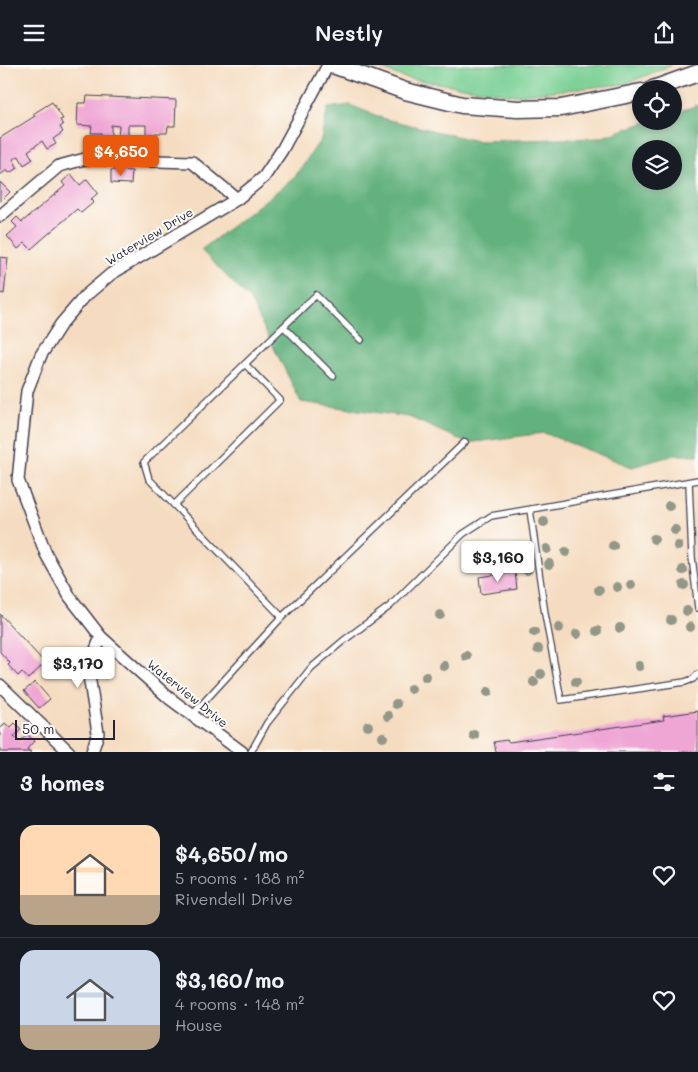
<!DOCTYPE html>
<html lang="en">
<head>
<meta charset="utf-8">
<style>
  body { margin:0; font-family:Mali,sans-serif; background:#20242c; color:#f1f3f6; height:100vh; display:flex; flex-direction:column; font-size:19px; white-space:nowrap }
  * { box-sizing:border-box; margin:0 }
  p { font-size:16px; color:#9ea1a6 }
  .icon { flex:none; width:28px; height:28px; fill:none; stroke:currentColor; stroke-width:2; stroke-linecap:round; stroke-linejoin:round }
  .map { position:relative; height:687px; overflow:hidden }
  .side { display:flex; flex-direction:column; background:#171b24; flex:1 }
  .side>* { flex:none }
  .controls { position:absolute; left:632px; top:15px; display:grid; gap:10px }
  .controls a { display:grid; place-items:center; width:50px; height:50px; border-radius:50%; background:#171b24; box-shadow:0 2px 8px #0003; font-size:25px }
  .scale { position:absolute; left:15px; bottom:12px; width:100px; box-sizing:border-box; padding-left:5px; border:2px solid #22223b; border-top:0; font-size:14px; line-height:18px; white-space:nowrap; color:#22223b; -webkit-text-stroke:4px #fdfcf7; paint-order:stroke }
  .price { position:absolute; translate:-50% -42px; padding:0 11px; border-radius:5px; background:#fff; color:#222; font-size:16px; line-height:32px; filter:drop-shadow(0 1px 2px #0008) }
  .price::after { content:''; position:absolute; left:50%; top:30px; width:15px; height:11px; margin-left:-8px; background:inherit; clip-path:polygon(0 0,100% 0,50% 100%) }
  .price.current { background:#ea580c; color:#fff }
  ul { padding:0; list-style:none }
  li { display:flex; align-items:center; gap:15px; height:125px; padding:0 20px }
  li+li { border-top:1px solid #363941 }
  li span { display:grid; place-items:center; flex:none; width:140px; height:100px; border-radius:15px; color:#555 }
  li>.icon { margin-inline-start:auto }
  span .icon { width:60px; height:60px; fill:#fffc; stroke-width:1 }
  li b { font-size:21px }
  h2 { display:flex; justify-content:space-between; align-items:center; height:60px; padding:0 20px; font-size:21px }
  header { display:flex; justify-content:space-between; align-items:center; height:65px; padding:0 20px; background:#171b24; font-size:22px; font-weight:600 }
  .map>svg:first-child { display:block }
  .green { fill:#7ad094; stroke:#4e7968 }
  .forest { fill:#63b27e; stroke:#426a5c; fill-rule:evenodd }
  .building { fill:#f0a6d5 }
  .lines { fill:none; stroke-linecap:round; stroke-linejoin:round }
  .lane-casing { stroke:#423e4f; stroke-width:8 }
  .street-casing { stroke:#423e4f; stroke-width:14 }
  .secondary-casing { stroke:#423e4f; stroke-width:19 }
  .lane { stroke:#fff; stroke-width:5.5 }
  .street { stroke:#fff; stroke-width:11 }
  .secondary { stroke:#fff; stroke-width:16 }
  .tree { fill:#929788 }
  .labels { text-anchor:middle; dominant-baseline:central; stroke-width:4; stroke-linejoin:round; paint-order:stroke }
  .street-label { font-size:12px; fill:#22223b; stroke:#fdfcf7 }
</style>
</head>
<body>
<header><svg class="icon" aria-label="menu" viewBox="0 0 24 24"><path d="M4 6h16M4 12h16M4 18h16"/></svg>Nestly<svg class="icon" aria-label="share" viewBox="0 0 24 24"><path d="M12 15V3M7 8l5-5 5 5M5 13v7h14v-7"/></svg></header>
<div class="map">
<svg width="698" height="687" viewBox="0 0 698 687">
  <rect width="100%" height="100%" fill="#fdfcf7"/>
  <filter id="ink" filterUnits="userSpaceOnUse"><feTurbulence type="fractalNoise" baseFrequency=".02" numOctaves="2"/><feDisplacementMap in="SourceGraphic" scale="10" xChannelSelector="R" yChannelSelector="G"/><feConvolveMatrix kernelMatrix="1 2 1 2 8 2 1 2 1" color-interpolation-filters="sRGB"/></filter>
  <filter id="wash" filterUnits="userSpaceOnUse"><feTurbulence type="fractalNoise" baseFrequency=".0096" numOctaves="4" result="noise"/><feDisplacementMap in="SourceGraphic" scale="20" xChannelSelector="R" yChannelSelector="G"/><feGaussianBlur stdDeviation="1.12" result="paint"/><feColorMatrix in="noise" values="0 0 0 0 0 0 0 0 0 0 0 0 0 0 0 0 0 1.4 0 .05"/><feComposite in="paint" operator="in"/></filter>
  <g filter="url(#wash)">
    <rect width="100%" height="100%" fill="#f5dcc0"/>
    <polygon class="green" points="372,0 672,0 625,19 514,30 405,13"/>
    <path class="forest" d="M350,40L385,54L477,76L600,73L649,56H674V48L698,40V390H674L632,402L544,368L467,378L409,352L301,337L250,235L201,185L294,113L321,74L328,43ZM641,84H674V116H641Z"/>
    <g id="blocks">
      <g class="building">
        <polygon points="87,31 176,35 175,61 168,61 167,68 155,68 155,72 146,72 146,60 128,60 128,73 118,72 119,61 111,60 111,72 101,72 101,68 91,68 92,61 77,60 78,38 86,38"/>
        <polygon points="52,37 63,54 60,55 63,60 60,62 63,67 53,74 56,79 47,84 42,76 28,86 33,94 24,100 19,91 13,94 18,103 9,108 7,105 0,110 0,73 35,51 33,49"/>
        <polygon points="111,105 132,106 131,119 111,118"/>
        <polygon points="71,109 80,120 87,114 98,128 91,134 94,137 81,148 77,144 31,184 25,178 18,184 7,171 17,162 12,157 17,152 22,157 65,121 62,117"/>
        <polygon points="0,117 10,127 0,137"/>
        <polygon points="0,192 8,193 4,229 0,228"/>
        <polygon points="515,507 517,524 481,529 479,512"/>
        <polygon points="0,549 45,598 28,614 22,607 18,611 8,600 10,598 0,587"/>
        <polygon points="35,617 50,634 39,643 24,626"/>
        <polygon points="698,646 698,687 496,687 494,677 507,675 509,677 664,655 663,651"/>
        <polygon points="5,658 10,663 15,658 21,664 14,672 20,677 27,669 34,676 27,684 31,687 0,687 0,662 1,663"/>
      </g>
    </g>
  </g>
  <g filter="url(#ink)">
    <use href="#blocks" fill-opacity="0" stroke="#423e4f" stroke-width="1"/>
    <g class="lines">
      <g class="lane-casing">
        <g id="lane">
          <polyline points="284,262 333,311"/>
          <polyline points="361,275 316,230 144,397 149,414 282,552 465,377"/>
          <polyline points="689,417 692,492 698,543"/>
          <polyline points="174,440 280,335 245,299"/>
          <polyline points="530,445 545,549 561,635 685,617 693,614 698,609"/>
          <polyline points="192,650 282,552"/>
          <polyline points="251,687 267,658 311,603 343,576 390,541 463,469 491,451 698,415"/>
        </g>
      </g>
      <g class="street-casing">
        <g id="street">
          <polyline points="0,151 59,101 85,94 192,97 237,134"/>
          <polyline points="0,620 69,687"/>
          <polyline points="92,687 98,668 88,604 101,572"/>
          <polyline points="242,687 169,633 101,572 70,532 46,489 18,415 27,326 41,290 61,259 85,231 111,209 237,134 264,112 282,85 328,0"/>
        </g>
      </g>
      <g class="secondary-casing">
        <g id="secondary">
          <polyline points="333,0 405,26 462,40 518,44 561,43 641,27"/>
          <polyline points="653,24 698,8"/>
        </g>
      </g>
      <use href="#lane" class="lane"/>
      <use href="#street" class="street"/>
      <use href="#secondary" class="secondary"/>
    </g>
    <g class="tree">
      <circle cx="669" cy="441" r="5"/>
      <circle cx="544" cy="457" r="5"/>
      <circle cx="675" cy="465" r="5"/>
      <circle cx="654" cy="474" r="5"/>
      <circle cx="613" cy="481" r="5"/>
      <circle cx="678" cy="481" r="5"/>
      <circle cx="547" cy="484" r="5"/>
      <circle cx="524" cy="487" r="5"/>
      <circle cx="566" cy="487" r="5"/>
      <circle cx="549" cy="499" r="5"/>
      <circle cx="527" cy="505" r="5"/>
      <circle cx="683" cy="505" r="5"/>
      <circle cx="631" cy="520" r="5"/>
      <circle cx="684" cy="520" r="5"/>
      <circle cx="617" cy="522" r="5"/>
      <circle cx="599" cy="525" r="5"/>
      <circle cx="687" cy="546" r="5"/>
      <circle cx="440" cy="550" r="5"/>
      <circle cx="671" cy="555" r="5"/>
      <circle cx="690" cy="562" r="5"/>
      <circle cx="559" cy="563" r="5"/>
      <circle cx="620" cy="563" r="5"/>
      <circle cx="597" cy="566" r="5"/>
      <circle cx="534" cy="567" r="5"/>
      <circle cx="577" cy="569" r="5"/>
      <circle cx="538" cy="584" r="5"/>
      <circle cx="466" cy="591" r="5"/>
      <circle cx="444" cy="601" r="5"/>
      <circle cx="639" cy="601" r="5"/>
      <circle cx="541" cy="609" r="5"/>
      <circle cx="426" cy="612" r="5"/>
      <circle cx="534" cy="617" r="5"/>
      <circle cx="576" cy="617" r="5"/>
      <circle cx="411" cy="624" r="5"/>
      <circle cx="488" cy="627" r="5"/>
      <circle cx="396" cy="639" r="5"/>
      <circle cx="388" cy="651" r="5"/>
      <circle cx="368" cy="661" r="5"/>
      <circle cx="474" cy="670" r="5"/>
      <circle cx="383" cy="672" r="5"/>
    </g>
  </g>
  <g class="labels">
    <g class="street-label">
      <text transform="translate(149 171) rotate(-31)">Waterview Drive</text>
      <text transform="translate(188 628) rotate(39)">Waterview Drive</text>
    </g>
  </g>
</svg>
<div class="controls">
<a><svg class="icon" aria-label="locate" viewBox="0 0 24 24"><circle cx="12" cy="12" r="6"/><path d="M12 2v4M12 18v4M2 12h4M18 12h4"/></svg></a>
<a><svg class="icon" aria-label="layers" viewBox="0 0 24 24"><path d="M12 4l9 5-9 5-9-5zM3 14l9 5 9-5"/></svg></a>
</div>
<div class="scale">50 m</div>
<b class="price current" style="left:121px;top:112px">$4,650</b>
<b class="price" style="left:498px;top:518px">$3,160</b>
<b class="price" style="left:78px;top:624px">$3,170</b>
</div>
<section class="side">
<h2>3 homes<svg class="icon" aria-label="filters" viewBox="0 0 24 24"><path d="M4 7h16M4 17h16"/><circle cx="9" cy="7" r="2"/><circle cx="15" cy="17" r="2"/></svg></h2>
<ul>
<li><span style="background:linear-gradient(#ffd9b3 70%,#b9a48a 0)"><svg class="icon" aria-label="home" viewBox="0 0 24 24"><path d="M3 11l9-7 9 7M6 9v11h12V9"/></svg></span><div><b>$4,650/mo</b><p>5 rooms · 188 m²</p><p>Rivendell Drive</p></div><svg class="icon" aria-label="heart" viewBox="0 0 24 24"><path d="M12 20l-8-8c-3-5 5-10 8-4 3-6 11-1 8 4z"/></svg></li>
<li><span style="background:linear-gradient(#c9d6e8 75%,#b9a48a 0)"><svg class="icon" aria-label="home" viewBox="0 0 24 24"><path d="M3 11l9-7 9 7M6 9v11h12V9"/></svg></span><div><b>$3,160/mo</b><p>4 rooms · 148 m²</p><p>House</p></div><svg class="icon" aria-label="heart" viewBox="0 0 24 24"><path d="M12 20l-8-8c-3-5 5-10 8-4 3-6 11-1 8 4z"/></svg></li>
</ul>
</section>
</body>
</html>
